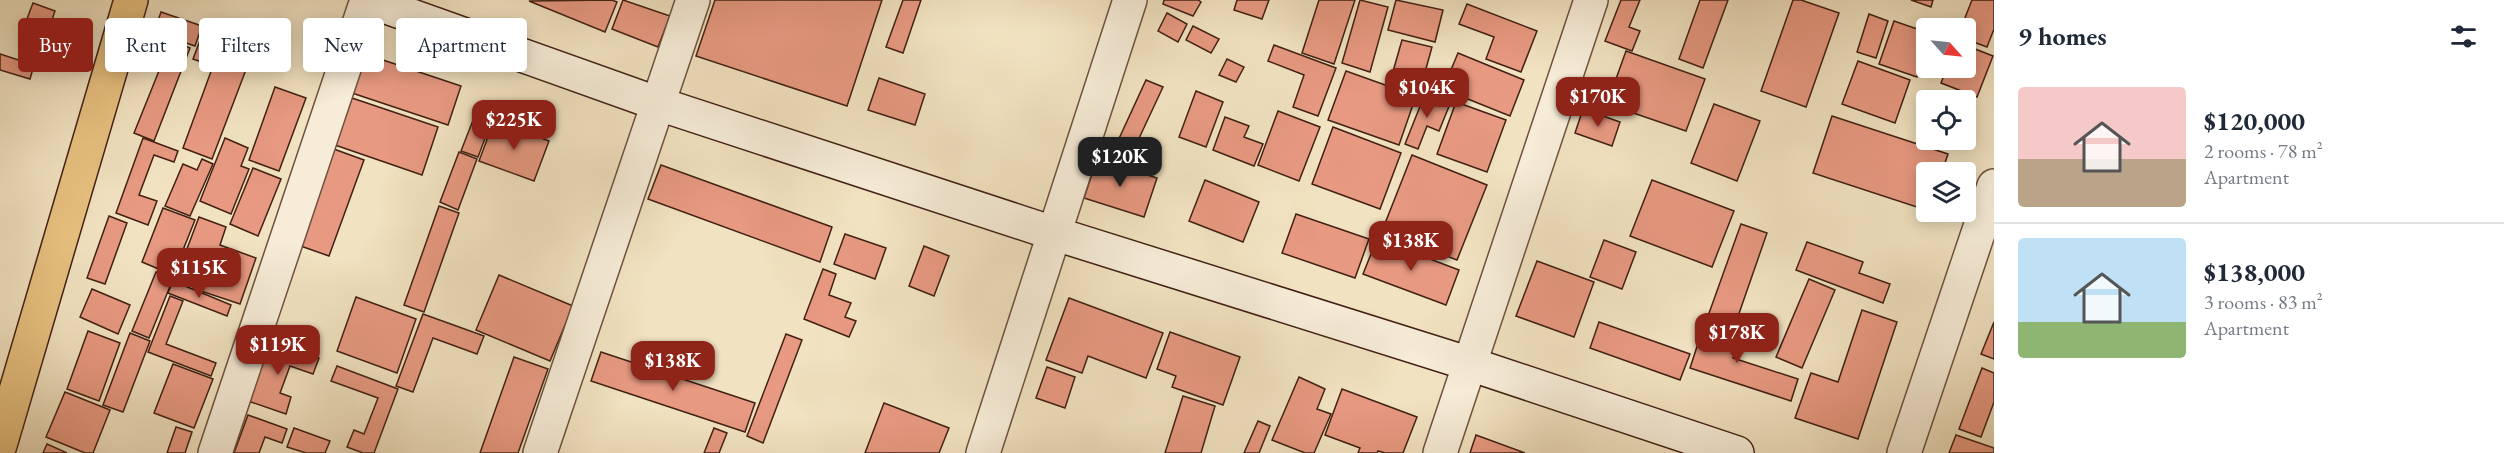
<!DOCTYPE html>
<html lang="en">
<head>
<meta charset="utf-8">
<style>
  body { margin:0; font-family:"EB Garamond",serif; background:#f2f2f3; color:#1f2937; height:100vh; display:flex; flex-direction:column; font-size:22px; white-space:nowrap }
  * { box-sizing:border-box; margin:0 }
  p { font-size:20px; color:#747a83 }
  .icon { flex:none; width:33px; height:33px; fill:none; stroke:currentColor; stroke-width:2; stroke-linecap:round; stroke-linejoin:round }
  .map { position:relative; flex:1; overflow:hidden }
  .drawer { display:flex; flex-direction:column; background:#fff; width:510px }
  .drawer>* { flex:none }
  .hud { position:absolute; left:18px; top:18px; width:570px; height:54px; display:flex; gap:12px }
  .needle { width:39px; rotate:117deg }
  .tools { position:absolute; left:1916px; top:18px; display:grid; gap:12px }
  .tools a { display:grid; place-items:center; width:60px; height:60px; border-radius:6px; background:#fff; box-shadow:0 3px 15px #0003; font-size:30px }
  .price { position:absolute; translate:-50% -51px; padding:0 14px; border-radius:12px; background:#8f2418; color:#fff; font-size:20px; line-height:39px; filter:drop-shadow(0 2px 3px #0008) }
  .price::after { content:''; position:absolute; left:50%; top:36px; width:18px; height:14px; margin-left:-9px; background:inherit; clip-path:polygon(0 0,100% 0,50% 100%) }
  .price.selected { background:#222; color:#fff }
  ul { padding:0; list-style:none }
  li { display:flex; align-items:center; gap:18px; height:150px; padding:0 24px }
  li+li { border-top:2px solid #e0e1e3 }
  li span { display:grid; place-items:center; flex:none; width:168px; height:120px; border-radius:6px; color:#555 }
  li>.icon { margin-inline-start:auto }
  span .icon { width:72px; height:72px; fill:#fffc; stroke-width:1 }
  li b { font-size:26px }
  h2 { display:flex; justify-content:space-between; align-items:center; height:72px; padding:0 24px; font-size:26px }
  .pill { padding:0 21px; border-radius:6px; background:#fff; box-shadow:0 3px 15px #0003; font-size:21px; line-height:54px }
  .pill.selected { background:#8f2418; color:#fff }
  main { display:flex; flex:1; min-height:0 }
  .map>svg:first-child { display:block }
  .building { fill:#e79981; stroke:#422114; stroke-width:1.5 }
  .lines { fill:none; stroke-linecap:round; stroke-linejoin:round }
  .street-casing { stroke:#6e513f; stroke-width:36 }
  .secondary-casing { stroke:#422114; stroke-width:36 }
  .primary-casing { stroke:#422114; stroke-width:36 }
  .street { stroke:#f6ecd7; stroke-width:33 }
  .secondary { stroke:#f6ecd7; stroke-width:33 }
  .primary { stroke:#e8c180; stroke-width:33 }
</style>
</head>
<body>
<main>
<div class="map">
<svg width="1994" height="453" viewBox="0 0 1994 453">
  <rect width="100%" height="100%" fill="#f1e2c1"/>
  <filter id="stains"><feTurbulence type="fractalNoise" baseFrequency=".00333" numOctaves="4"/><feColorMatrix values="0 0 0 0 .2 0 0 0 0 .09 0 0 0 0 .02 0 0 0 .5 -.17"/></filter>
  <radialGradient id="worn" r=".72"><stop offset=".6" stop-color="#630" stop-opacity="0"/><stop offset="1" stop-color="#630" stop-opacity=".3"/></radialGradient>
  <g class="building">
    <polygon points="612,0 617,2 605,32 529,1"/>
    <polygon points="623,0 670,16 658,47 612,29"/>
    <polygon points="715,0 882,0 847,106 696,56"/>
    <polygon points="903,0 921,0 903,53 886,47"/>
    <polygon points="1164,0 1198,0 1201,2 1193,16 1163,4"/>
    <polygon points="1237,0 1269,0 1262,19 1234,10"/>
    <polygon points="1319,0 1355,0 1334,64 1302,53"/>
    <polygon points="1360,0 1388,7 1370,72 1342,63"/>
    <polygon points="1396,0 1443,10 1435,42 1388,30"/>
    <polygon points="1621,0 1640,0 1629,27 1640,31 1632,51 1605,41"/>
    <polygon points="1700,0 1728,0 1703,68 1679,59"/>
    <polygon points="1793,0 1801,0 1839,13 1806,107 1761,91"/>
    <polygon points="1911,0 1933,0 1931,7"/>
    <polygon points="1972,0 1994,0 1994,29 1987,47 1965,39 1965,28 1961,28"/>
    <polygon points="33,3 55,11 45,40 22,32"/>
    <polygon points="1467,4 1537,31 1521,72 1486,59 1494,37 1459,24"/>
    <polygon points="161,12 202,26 195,46 154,32"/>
    <polygon points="1167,13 1187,24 1178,42 1158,31"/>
    <polygon points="1869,14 1888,21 1876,58 1857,52"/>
    <polygon points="1894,21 1926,32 1926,51 1917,77 1879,64"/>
    <polygon points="1193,26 1219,39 1211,53 1186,40"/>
    <polygon points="205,27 255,46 212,159 183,148 213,66 193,59"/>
    <polygon points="1402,40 1432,47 1422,83 1392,75"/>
    <polygon points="171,41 190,48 154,141 134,133"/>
    <polygon points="1274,45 1336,68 1318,116 1293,107 1304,75 1268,61"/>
    <polygon points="1965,45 1993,56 1977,97 1941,83 1947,68 1965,68"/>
    <polygon points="1626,51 1705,79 1686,131 1607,104"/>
    <polygon points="1458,53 1524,80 1510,116 1443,89"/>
    <polygon points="0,54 34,65 30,79 0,70"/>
    <polygon points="365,54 461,86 448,125 352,93"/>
    <polygon points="1227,59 1244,67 1236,82 1219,75"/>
    <polygon points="1858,61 1910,80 1895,123 1842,104"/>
    <polygon points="1346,71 1416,96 1399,145 1328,120"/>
    <polygon points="879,78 925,94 915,125 868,110"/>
    <polygon points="1146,80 1163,87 1127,164 1111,156"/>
    <polygon points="275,87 306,98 279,171 249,160"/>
    <polygon points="1196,91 1223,102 1206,147 1179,137"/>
    <polygon points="1425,94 1450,104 1439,131 1427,126 1418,149 1405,144"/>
    <polygon points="352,98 438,127 422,175 335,145"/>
    <polygon points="1456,102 1506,120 1487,172 1437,154"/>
    <polygon points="1714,104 1760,121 1737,181 1691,163"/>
    <polygon points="1583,109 1620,122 1612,146 1575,133"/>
    <polygon points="477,110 493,117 478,157 461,151"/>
    <polygon points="1278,111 1320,127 1299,181 1258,165"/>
    <polygon points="1832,116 1948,154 1942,172 1926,172 1926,210 1813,173"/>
    <polygon points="1225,117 1249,126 1244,137 1263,144 1254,166 1213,150"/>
    <polygon points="494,121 549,141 534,181 479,161"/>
    <polygon points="1333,127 1401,153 1380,209 1312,184"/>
    <polygon points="143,138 178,151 174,162 154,155 139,195 157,201 148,225 116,213"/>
    <polygon points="225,138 248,148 241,166 249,169 231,214 200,201"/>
    <polygon points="331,148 364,160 329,256 295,244"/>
    <polygon points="459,152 477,159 458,210 440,202"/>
    <polygon points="1412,155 1487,185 1457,260 1382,231"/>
    <polygon points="202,159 213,164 190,216 165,206 183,164 197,170"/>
    <polygon points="1097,159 1157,178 1144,217 1084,198"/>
    <polygon points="661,165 832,227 820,262 648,199"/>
    <polygon points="253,168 281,179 258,236 230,224"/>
    <polygon points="1205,180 1259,202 1243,242 1189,221"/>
    <polygon points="1652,180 1734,211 1712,267 1630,236"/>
    <polygon points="439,206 459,213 424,312 404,305"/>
    <polygon points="163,208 195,220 173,275 142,262"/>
    <polygon points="1296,214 1369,239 1355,278 1282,253"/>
    <polygon points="109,216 127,223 105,284 87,278"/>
    <polygon points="199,217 226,227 220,245 256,258 240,304 198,290 207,263 185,254"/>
    <polygon points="1741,224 1767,233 1735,325 1708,316"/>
    <polygon points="845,234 886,248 875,279 834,264"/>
    <polygon points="1377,239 1459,270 1446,305 1363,274"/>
    <polygon points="1604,240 1636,252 1622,289 1590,277"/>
    <polygon points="1807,242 1863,262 1859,273 1890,284 1883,303 1796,270"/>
    <polygon points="924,246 949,256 934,296 909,286"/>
    <polygon points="1537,261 1594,282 1574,337 1516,316"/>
    <polygon points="823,269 836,274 829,295 851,303 845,317 856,321 849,337 804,319"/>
    <polygon points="156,272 173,279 149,338 132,331"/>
    <polygon points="499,275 573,306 550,361 476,330"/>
    <polygon points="1809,279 1835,290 1802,368 1776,357"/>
    <polygon points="173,281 231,305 227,316 168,293"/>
    <polygon points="92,289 130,305 118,334 80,317"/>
    <polygon points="170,296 183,301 166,344 216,363 211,376 148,352"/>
    <polygon points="356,297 416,319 397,373 337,351"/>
    <polygon points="1069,298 1163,333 1146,378 1088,356 1082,373 1046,360"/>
    <polygon points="1862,310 1897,322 1858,439 1795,418 1811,373 1838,382"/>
    <polygon points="423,314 484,336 477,354 433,338 413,392 396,386"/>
    <polygon points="1599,322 1690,354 1680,380 1590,348"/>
    <polygon points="1705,322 1741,334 1733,358 1798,379 1791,401 1690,368"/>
    <polygon points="1994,322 1994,359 1981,354"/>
    <polygon points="88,331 120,343 99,401 67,389"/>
    <polygon points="1170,332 1240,357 1223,405 1172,387 1176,376 1157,369"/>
    <polygon points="130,333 150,341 123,412 103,405"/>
    <polygon points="786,334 802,340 763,443 747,436"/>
    <polygon points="269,341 319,358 313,374 290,366 280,393 291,397 286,414 248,401"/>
    <polygon points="601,352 755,403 745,432 591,381"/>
    <polygon points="514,357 548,369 518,453 480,453"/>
    <polygon points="173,364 213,379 194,428 154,413"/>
    <polygon points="337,366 398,389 374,453 363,453 347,447 354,430 364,434 378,398 331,381"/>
    <polygon points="1047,367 1075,377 1065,408 1036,398"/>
    <polygon points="1982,368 1994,373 1994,402 1981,437 1959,429"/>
    <polygon points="1299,377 1325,389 1317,409 1331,414 1314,453 1305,453 1272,440"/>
    <polygon points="1342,389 1417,417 1403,453 1385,453 1378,451 1377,453 1358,453 1360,448 1325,435"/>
    <polygon points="65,392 110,410 93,453 85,453 46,437"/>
    <polygon points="1183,396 1215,406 1201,453 1165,453"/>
    <polygon points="884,403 949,428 939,453 865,453"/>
    <polygon points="248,415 287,429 282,443 265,437 259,453 234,453"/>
    <polygon points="1258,421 1270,426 1259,453 1244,453"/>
    <polygon points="176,427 192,432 185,453 167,453"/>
    <polygon points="294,428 330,441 325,453 306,453 287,447"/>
    <polygon points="714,428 727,433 719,453 704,453"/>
    <polygon points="1476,435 1525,453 1470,453"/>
    <polygon points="1956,435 1994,448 1994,453 1949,453"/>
    <polygon points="47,444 67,453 43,453"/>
  </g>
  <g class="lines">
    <g class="street-casing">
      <g id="street">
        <polyline points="215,453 367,0"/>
        <polyline points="540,453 693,0"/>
        <polyline points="983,453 1130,0"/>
        <polyline points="1440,453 1591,0"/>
        <polyline points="1904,453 1994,186"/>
      </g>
    </g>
    <g class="secondary-casing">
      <polyline id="secondary" points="367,0 656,103 1056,234 1470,364 1737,453"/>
    </g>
    <g class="primary-casing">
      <polyline id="primary" points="0,445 131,0"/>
    </g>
    <use href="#street" class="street"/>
    <use href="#secondary" class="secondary"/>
    <use href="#primary" class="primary"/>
  </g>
  <rect width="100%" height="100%" filter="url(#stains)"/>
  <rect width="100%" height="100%" fill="url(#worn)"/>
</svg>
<div class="tools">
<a><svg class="needle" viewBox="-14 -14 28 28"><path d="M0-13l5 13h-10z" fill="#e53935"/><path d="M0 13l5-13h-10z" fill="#747a83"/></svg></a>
<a><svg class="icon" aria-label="locate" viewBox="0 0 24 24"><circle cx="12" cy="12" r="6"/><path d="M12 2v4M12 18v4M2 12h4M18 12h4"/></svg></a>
<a><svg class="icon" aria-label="layers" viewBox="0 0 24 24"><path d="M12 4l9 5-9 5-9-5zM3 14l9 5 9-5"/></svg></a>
</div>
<b class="price" style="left:1427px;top:119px">$104K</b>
<b class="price" style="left:1598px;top:128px">$170K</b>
<b class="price" style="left:514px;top:151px">$225K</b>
<b class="price selected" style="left:1120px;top:188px">$120K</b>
<b class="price" style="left:1411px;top:272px">$138K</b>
<b class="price" style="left:199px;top:299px">$115K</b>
<b class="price" style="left:1737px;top:364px">$178K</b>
<b class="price" style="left:278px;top:376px">$119K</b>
<b class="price" style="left:673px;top:392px">$138K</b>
<div class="hud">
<a class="pill selected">Buy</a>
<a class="pill">Rent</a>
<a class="pill">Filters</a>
<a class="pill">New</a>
<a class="pill">Apartment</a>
</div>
</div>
<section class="drawer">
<h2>9 homes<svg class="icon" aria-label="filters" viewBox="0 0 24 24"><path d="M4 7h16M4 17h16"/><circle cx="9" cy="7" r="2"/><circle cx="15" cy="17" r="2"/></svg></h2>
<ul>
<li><span style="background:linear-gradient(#f6c9c9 60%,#b9a48a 0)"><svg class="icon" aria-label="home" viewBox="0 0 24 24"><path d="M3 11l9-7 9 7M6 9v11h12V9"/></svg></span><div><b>$120,000</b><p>2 rooms · 78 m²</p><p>Apartment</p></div></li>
<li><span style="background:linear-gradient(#bfe0f5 70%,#8fb573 0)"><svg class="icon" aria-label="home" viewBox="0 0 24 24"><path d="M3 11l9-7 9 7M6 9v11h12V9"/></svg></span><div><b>$138,000</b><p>3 rooms · 83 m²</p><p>Apartment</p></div></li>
</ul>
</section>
</main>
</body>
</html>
